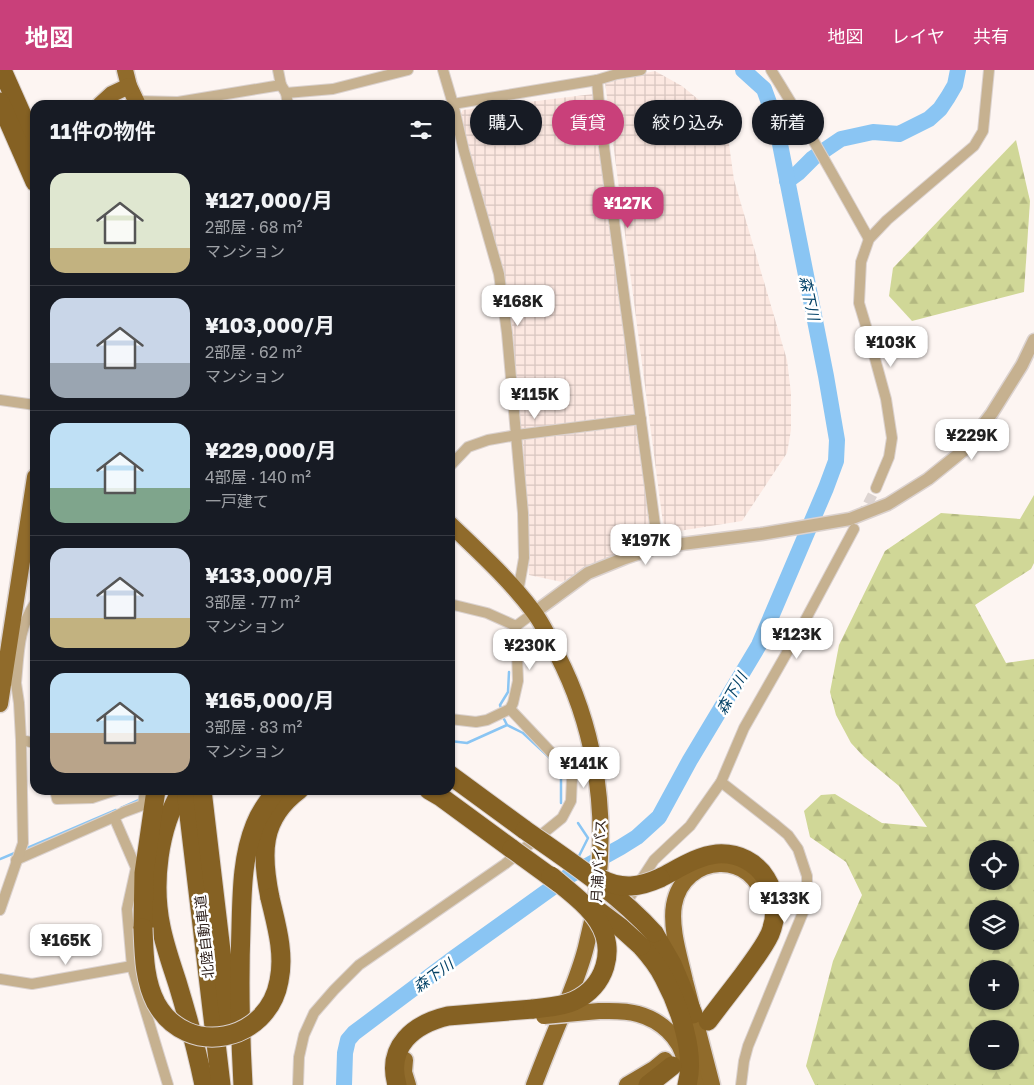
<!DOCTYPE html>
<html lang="ja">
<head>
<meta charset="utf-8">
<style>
  body { margin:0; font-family:"Golos Text","Noto Sans JP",sans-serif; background:#20242c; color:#f1f3f6; height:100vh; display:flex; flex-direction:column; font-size:19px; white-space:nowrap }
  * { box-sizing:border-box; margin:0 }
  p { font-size:16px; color:#9ea1a6 }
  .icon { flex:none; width:28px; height:28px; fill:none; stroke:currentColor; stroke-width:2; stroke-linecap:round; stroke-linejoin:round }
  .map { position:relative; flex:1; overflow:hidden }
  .side { position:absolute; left:30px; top:30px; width:425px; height:695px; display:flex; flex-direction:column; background:#171b24; border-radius:15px; box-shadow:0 1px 4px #0004 }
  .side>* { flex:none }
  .top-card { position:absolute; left:470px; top:30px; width:475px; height:45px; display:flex; gap:10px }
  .fabs { position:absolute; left:969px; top:770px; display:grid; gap:10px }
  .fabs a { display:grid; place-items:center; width:50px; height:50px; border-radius:50%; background:#171b24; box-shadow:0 1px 4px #0004; font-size:25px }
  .price { position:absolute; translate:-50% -42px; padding:0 11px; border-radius:10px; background:#fff; color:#222; font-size:16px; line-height:32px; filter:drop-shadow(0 1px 2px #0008) }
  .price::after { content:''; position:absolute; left:50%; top:30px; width:15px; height:11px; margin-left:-8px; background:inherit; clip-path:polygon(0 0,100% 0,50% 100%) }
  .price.selected { background:#c9407a; color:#fff }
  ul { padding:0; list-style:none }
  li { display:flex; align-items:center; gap:15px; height:125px; padding:0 20px }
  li+li { border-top:1px solid #363941 }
  li span { display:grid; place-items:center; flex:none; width:140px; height:100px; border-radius:15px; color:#555 }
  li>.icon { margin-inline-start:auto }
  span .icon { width:60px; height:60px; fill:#fffc; stroke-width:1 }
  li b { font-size:21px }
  h2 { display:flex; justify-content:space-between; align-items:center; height:60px; padding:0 20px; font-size:21px }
  .tag { padding:0 18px; border-radius:22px; background:#171b24; box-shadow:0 1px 4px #0004; font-size:18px; line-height:45px }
  .tag.selected { background:#c9407a; color:#fff }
  header { display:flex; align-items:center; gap:30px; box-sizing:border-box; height:70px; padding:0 25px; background:#c9407a; color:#fff }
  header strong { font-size:24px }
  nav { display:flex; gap:28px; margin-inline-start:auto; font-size:18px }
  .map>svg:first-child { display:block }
  .industrial { fill:url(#industrial-grid) }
  .forest { fill:url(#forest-firs); fill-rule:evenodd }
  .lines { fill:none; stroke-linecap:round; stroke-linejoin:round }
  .stream { stroke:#8ac5f3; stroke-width:2.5 }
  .river { stroke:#8ac5f3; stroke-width:16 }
  .minor-tunnel { stroke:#ddd4d1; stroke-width:10; stroke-dasharray:10 5; stroke-linecap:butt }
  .minor-casing { stroke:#dbd2cf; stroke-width:12 }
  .tertiary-casing { stroke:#dbd2cf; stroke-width:15 }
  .trunk-casing { stroke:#dbd2cf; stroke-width:19 }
  .motorway-casing { stroke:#dbd2cf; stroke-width:21 }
  .minor { stroke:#c6b190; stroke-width:10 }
  .tertiary { stroke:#c6b190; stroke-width:12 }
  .trunk { stroke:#906b2b; stroke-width:16 }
  .motorway { stroke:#856123; stroke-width:19 }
  .trunk-bridge-casing { stroke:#dbd2cf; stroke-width:19; stroke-linecap:butt }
  .motorway-bridge-casing { stroke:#dbd2cf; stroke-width:21; stroke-linecap:butt }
  .trunk-bridge { stroke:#906b2b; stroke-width:16 }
  .motorway-bridge { stroke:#856123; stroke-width:19 }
  .labels { text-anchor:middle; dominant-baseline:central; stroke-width:5; stroke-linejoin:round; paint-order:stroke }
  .street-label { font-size:14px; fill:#2a1c17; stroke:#fff }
  .water-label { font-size:15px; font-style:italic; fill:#044267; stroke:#fff }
</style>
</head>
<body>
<header>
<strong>地図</strong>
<nav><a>地図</a><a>レイヤ</a><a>共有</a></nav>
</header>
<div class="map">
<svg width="1034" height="1015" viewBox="0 0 1034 1015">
  <defs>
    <pattern id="industrial-grid" width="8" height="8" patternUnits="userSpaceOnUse" patternTransform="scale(1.25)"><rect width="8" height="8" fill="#fce8e1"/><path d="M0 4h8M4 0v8" fill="none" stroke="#d8c6c0"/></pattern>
    <pattern id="forest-firs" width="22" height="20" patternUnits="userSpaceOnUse" patternTransform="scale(1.25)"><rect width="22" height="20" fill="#d0d797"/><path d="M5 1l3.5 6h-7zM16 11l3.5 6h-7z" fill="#b3b881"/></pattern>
  </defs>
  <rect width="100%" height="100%" fill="#fdf5f2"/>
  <g class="industrial">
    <polygon points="655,1 682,16 699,30 720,57 729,74 734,110 787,290 791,323 791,360 787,383 742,451 679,461 663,453 605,12"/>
    <polygon points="593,24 608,148 639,362 652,474 637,477 596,493 562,512 529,505 517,331 504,211 460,45 463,40"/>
  </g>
  <g class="forest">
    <polygon points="1016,70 1030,131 1024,222 912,251 889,226 893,198"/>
    <path d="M1034,425V493L1031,499L975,535L1006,593L1034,589V1015H815L806,996L833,891L862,825L846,792L810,767L804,741L821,725L835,724L882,753L927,757L899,716L864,687L851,673L836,645L830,622L839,575L885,481L941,443L1020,449ZM978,779H1010V811H978ZM978,839H1010V871H978ZM978,899H1010V931H978ZM978,959H1010V991H978Z"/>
  </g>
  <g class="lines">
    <g class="stream">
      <polyline points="501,638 500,635 508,622 509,602"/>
      <polyline points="504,649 507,655"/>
      <polyline points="450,671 467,673 507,655 523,663 550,688"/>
      <polyline points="561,699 561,733"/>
      <polyline points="121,738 141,729"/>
      <polyline points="25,779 116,740"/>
      <polyline points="578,788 588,768 578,753"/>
      <polyline points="0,789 17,782"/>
    </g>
    <g class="river">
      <polyline points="787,111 798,103 813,88 841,69 873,62 899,64 929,49 940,39 948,27 955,15 958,0"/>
      <polyline points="344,1015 345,983 348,970 354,963 454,888 567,807 621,777 637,767 659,747 690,690 759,575 826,418 836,391 837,370 826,306 779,69 772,41 764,19 743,0"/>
    </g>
    <polyline class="minor-tunnel" points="861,447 876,418"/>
    <g class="minor-casing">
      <g id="minor">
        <polyline points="278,0 281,15"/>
        <polyline points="443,0 453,34 464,81 499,204 507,263 523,443 524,488 518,522"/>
        <path d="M771,0C806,55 837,112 869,169"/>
        <polyline points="597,10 617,4 641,0"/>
        <polyline points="286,23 333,19 408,0"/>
        <polyline points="137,31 178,32 281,15 286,23 288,35"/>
        <polyline points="453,34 597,10 600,47 658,477"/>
        <polyline points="0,330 35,335"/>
        <polyline points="450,396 468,377 488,370 517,365 641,349"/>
        <polyline points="876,418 889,387 892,368 886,329 868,263 859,233 861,192 869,169 887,150 974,76 983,61 989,0"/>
        <polyline points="450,534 487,543 516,556"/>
        <polyline points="516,556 535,542"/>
        <path d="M16,613C19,583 18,559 35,533"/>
        <polyline points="450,649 476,652 487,650 510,639 513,633 518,611 516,556"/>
        <polyline points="21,670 35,673"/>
        <polyline points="721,712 776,755 788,765 798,779 807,806 807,823 804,840 748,976 744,991 741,1015"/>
        <polyline points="55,720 57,729 92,728 116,720"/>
        <polyline points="114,747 136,798 127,839 132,896 168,1015"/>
        <polyline points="16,790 114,747 124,742 143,735 145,720"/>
        <polyline points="0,840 23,773 21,670 19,633 16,613 5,605"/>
        <polyline points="600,842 610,842 619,839 626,833 654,790 690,756 721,712 744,658 801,558 854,459"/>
        <polyline points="0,909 32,914 132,896"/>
        <polyline points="298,1015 299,987 304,965 314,943 334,920 359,895 505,794 562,748 571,731 572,707 564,696 510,639"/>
      </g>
    </g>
    <g class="tertiary-casing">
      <polyline id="tertiary" points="535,542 588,503 625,488 658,477 761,464 850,449 888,434 928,409 964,380 992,343 1022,295 1034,270"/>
    </g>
    <g class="trunk-casing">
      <g id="trunk">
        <polyline points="125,0 129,16 138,35"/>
        <polyline points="100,35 112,24 129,16"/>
        <path d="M450,454C479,482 509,509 533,541C543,554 550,569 557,584C604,675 612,779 586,877C581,898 572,918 565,938C554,964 544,989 534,1015"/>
        <polyline points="0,634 35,407"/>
        <path d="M599,941C612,941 625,940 638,944C660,950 680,967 685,991"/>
        <polyline points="405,990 404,1002 408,1015"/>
        <polyline points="627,1015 654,999 665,990"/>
        <polyline points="698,1015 699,1006 699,988"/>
        <path d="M712,1015C703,980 694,946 685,911C680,888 670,858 674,835C683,783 756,778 765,834"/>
      </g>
    </g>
    <g class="motorway-casing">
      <g id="motorway">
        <polyline points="2,0 35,74"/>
        <polyline points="0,32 35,112"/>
        <polyline points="450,705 525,760"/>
        <path d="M182,720C158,758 152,814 161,857C165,877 172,896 178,915C188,948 197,981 204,1015"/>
        <polyline points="186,720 221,1015"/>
        <polyline points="202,720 230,957"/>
        <polyline points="429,720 441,727 512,779"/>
        <path d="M660,808C678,799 697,786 717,784C761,781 786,825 770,864C763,879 752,892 743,905C731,921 719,936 708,951"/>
        <path d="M270,828C261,784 260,749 299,720"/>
        <polyline points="143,858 144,803 156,720"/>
        <polyline points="654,863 672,894 693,944"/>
        <path d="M641,876C650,886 658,896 664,908C679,936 696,983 687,1015"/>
        <path d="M243,1015C240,962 239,910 241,858C242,823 242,787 255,755C260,742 268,731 277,720"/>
        <path d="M397,1015C386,976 414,954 448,946L533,939"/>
        <polyline points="648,1015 672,996"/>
      </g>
    </g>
    <use href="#minor" class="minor"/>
    <use href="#tertiary" class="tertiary"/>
    <use href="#trunk" class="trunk"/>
    <use href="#motorway" class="motorway"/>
    <g class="trunk-bridge-casing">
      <polyline id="trunk-bridge" points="544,946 599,941"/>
    </g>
    <g class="motorway-bridge-casing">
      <g id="motorway-bridge">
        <path d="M525,760C569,791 618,823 654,863"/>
        <polyline points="512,779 559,813"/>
        <path d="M601,809C622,820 640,817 660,808"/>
        <polyline points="592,836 620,857 641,876"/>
        <path d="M143,858C144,883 144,910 156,933C187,989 268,972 279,911C285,883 276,854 270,828"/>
        <path d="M533,939C547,937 561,937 574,931C605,917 617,880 598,851C586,833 567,820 551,806"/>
      </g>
    </g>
    <use href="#trunk-bridge" class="trunk-bridge"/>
    <use href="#motorway-bridge" class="motorway-bridge"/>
  </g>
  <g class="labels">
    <g class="street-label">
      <text transform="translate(598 791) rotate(-87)">月浦バイパス</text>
      <text transform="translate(204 867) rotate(-96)">北陸自動車道</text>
    </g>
    <g class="water-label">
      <text transform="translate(810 228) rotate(78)">森下川</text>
      <text transform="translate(731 623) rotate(-60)">森下川</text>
      <text transform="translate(433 905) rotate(-36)">森下川</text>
    </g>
  </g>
</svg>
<div class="fabs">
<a><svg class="icon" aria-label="locate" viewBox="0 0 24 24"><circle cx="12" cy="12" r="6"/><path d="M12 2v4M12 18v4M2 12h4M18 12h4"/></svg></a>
<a><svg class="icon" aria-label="layers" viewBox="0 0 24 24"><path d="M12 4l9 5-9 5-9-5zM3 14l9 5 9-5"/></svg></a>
<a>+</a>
<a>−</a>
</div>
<b class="price selected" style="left:628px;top:159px">¥127K</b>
<b class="price" style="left:518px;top:257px">¥168K</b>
<b class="price" style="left:891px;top:298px">¥103K</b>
<b class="price" style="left:535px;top:350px">¥115K</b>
<b class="price" style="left:972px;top:391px">¥229K</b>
<b class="price" style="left:646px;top:496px">¥197K</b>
<b class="price" style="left:797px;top:590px">¥123K</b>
<b class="price" style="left:530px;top:601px">¥230K</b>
<b class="price" style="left:584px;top:719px">¥141K</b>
<b class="price" style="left:785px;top:854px">¥133K</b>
<b class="price" style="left:66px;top:896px">¥165K</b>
<div class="top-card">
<a class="tag">購入</a>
<a class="tag selected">賃貸</a>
<a class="tag">絞り込み</a>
<a class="tag">新着</a>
</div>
<section class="side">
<h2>11件の物件<svg class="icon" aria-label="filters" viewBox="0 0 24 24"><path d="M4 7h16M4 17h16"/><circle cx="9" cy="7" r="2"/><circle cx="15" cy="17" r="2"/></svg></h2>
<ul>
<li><span style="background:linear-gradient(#dfe7d0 75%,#c2b280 0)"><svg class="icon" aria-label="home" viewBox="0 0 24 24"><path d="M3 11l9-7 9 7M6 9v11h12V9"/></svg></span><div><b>¥127,000/月</b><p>2部屋 · 68 m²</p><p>マンション</p></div></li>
<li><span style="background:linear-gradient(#c9d6e8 65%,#9aa5b1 0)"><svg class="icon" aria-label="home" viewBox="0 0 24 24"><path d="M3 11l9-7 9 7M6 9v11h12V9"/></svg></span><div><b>¥103,000/月</b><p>2部屋 · 62 m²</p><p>マンション</p></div></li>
<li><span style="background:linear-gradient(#bfe0f5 65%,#7fa58c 0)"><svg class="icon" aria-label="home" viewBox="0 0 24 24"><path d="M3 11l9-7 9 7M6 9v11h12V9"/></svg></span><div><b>¥229,000/月</b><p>4部屋 · 140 m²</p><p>一戸建て</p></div></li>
<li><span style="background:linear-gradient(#c9d6e8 70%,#c2b280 0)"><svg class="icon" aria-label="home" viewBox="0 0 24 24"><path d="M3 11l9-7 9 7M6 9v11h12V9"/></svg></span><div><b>¥133,000/月</b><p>3部屋 · 77 m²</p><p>マンション</p></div></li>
<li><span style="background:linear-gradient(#bfe0f5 60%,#b9a48a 0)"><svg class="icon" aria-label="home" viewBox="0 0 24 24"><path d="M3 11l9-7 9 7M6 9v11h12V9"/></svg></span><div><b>¥165,000/月</b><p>3部屋 · 83 m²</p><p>マンション</p></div></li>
</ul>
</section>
</div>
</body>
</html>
